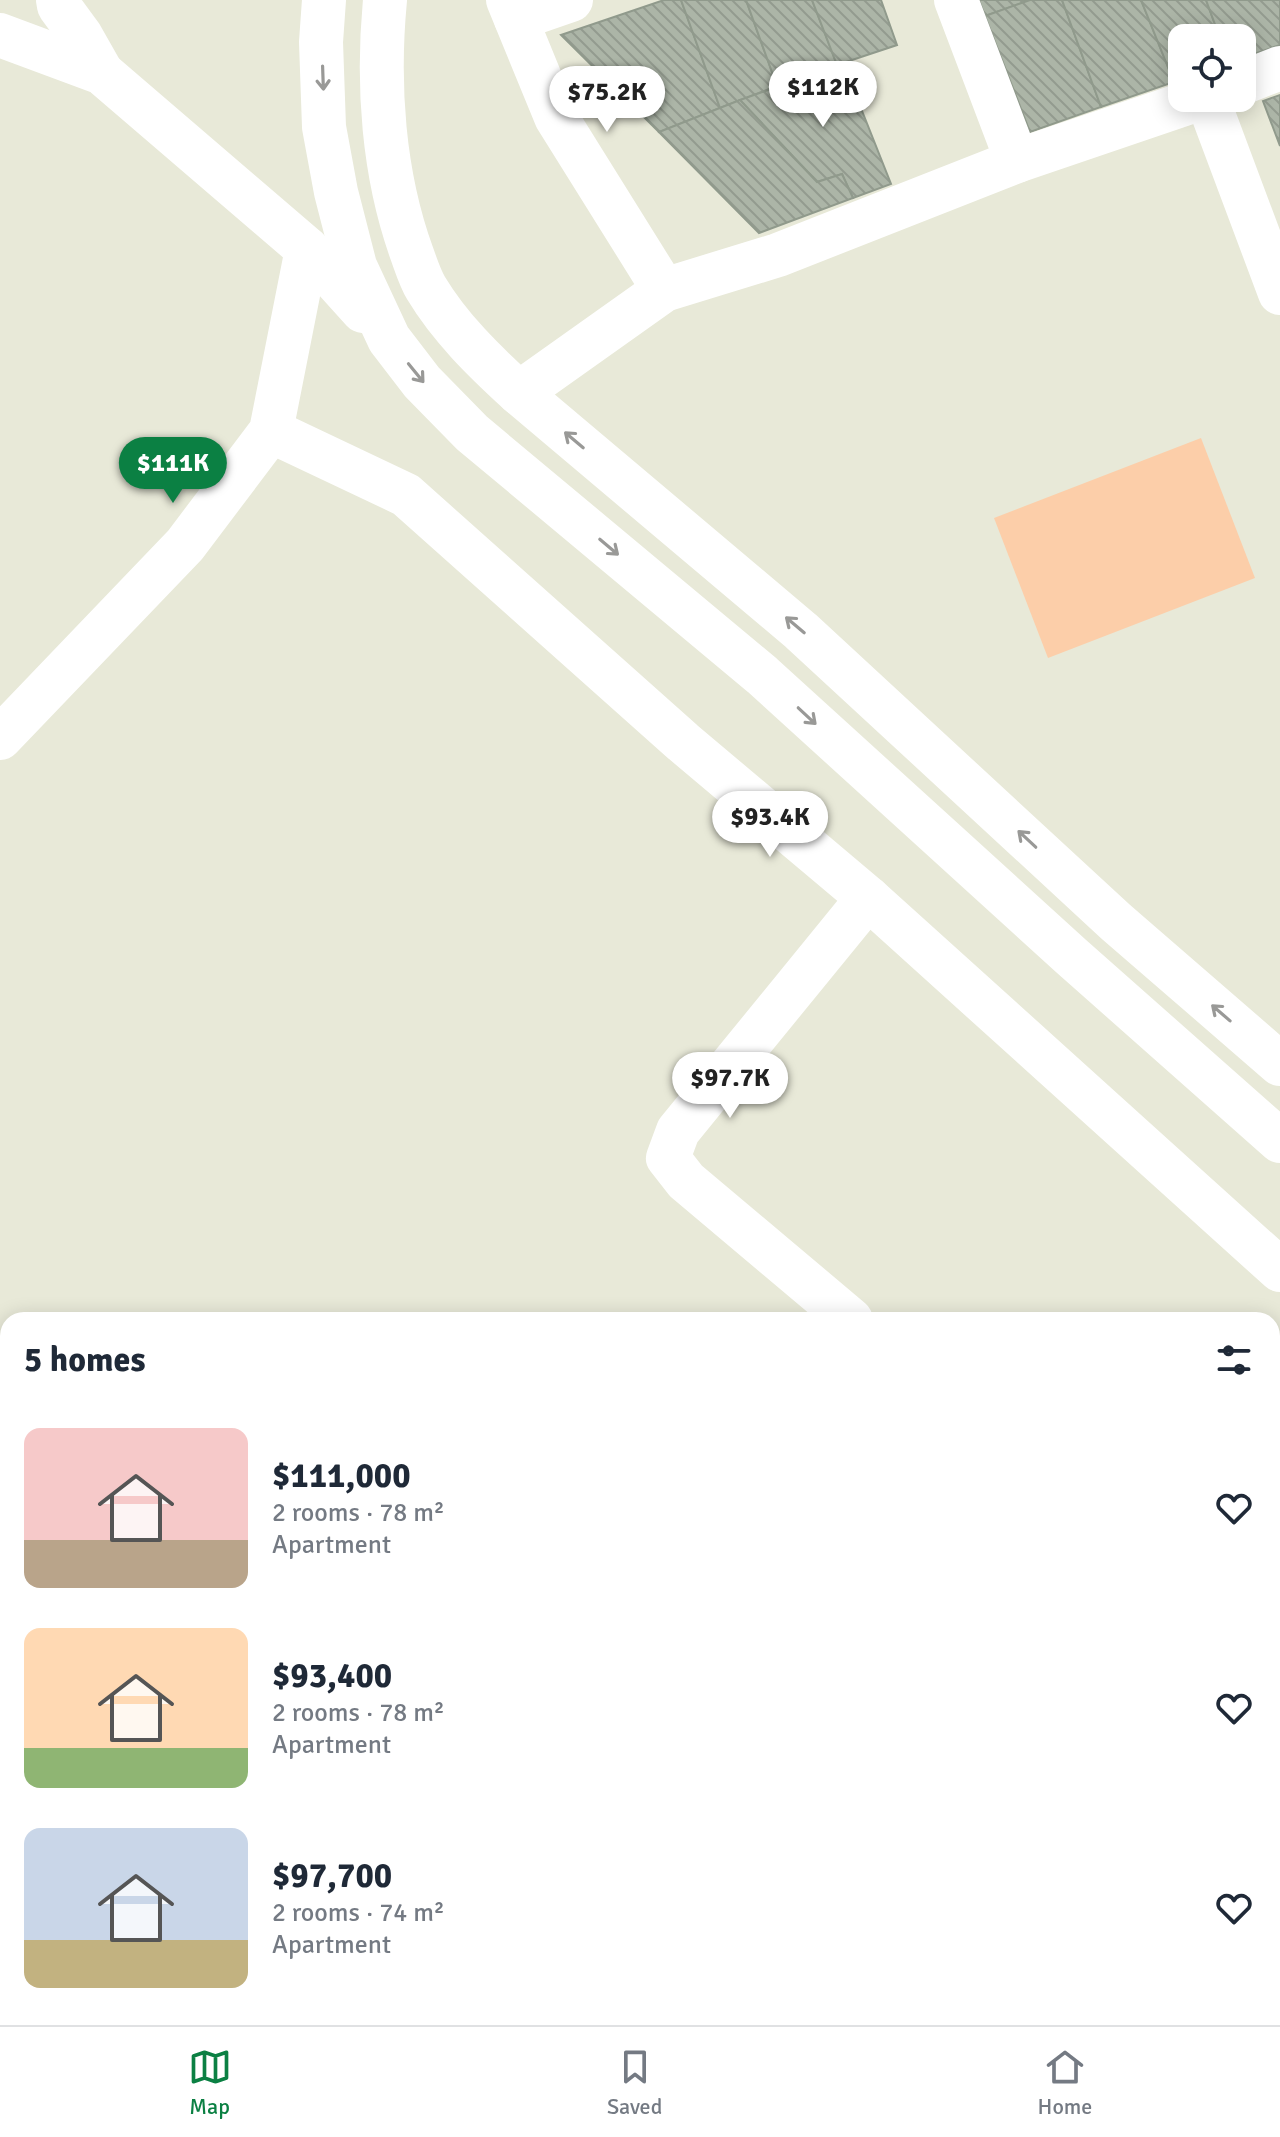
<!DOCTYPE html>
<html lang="en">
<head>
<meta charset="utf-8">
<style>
  body { margin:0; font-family:Signika,sans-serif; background:#f6f6f7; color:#1f2937; height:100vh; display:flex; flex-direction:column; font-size:30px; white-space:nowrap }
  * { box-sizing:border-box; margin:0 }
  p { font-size:26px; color:#747a83 }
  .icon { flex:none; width:44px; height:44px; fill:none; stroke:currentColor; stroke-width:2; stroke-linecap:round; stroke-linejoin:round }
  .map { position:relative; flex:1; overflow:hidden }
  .drawer { position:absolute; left:0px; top:1312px; width:1280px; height:714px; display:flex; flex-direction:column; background:#fff; border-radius:24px 24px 0 0; box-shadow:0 4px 20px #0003 }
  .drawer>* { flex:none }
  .buttons { position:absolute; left:1168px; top:24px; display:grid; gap:16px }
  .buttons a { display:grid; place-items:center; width:88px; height:88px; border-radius:16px; background:#fff; box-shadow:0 4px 20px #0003; font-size:40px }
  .price { position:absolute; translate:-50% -68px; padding:0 18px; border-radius:28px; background:#fff; color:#222; font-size:26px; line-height:52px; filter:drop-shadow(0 2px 4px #0008) }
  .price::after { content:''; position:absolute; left:50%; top:48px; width:24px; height:18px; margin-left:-12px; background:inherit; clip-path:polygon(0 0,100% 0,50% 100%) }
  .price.on { background:#0b8043; color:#fff }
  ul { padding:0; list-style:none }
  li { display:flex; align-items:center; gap:24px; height:200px; padding:0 24px }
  li span { display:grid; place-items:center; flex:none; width:224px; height:160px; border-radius:16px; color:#555 }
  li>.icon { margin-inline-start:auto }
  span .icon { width:96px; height:96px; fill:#fffc; stroke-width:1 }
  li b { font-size:34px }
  h2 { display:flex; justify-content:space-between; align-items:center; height:96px; padding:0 24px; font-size:34px }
  .tab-bar { display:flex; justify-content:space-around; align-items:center; height:112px; border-top:2px solid #e0e1e3; background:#fff; font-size:22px; color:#747a83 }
  .tab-bar a { display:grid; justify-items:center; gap:4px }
  .tab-bar .on { color:#0b8043 }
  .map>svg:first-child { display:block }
  .green { fill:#fccea9 }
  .building { fill:url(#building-back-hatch); stroke:#909a8c; stroke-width:2 }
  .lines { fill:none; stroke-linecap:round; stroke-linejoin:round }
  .minor { stroke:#fff; stroke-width:44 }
  .highway { stroke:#fff; stroke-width:44 }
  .oneway { stroke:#999997 }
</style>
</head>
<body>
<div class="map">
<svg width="1280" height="2025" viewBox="0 0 1280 2025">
  <defs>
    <pattern id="building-back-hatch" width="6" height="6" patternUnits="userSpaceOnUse" patternTransform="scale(2)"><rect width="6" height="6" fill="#acb5a7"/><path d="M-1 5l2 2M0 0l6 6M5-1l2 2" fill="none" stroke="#939b8f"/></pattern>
  </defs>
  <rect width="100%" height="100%" fill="#e8e9d8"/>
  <polygon class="green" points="1201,438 1255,578 1048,658 994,518"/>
  <g class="building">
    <polygon points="664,0 681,0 720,108 659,132 561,35"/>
    <polygon points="681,0 746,0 777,86 720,108"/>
    <polygon points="746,0 812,0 837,65 777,86"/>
    <polygon points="812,0 881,0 897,45 837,65"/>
    <polygon points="979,0 1030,0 985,16"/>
    <polygon points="1030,0 1062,0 1101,107 1030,132 985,16"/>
    <polygon points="1062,0 1141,0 1174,82 1101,107"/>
    <polygon points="1141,0 1206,0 1220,38 1182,38 1182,79 1174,82"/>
    <polygon points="1206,0 1280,0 1280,45 1242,58 1242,38 1220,38"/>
    <polygon points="843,63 891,184 853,198 842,174 817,182 740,100"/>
    <polygon points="1280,95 1280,146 1263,101"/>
    <polygon points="740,100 817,182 842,174 853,198 759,233 659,132"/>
  </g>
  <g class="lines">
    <g class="minor">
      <polyline points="508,0 556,117 664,290"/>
      <polyline points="956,0 1017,161"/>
      <polyline points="516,19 571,0"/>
      <polyline points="1242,83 1280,68"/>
      <polyline points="1207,98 1280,293"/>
      <polyline points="519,393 664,290 778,255 1017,161 1202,98"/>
      <polyline points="271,431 406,495 683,742 868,898 1280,1270"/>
      <polyline points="0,738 185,545 271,431 307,249"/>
      <polyline points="851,1320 686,1181 668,1158 678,1131 868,898"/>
      <polyline points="1272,1384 1280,1374"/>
      <polyline points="1272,1810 1280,1814"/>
    </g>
    <g class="highway">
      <polyline points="58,0 59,6 81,36 102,73"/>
      <polyline points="324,0 321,42 324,127 336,192 355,266 389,339 422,382 472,433 762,675 1071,956 1280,1141"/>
      <path d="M385,0C377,84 383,174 412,254C416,265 420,278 426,288C450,328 484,361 519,393L801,631L1116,922L1280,1064"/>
      <polyline points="0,35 102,73 307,249 363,311"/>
    </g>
  </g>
  <defs><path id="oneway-shaft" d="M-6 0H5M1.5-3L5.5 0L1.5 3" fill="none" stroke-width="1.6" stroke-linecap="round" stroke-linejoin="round" transform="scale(2)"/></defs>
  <g class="oneway">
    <use href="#oneway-shaft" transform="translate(323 78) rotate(88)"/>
    <use href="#oneway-shaft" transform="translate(416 373) rotate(51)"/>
    <use href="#oneway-shaft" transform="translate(574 440) rotate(-140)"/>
    <use href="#oneway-shaft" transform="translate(609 547) rotate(40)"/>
    <use href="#oneway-shaft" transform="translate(795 625) rotate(-140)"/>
    <use href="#oneway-shaft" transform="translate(807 716) rotate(43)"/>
    <use href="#oneway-shaft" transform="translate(1027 839) rotate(-137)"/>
    <use href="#oneway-shaft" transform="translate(1221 1013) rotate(-139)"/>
  </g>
</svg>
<div class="buttons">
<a><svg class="icon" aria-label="locate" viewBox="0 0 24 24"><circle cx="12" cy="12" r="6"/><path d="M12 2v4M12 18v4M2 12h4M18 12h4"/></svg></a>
</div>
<b class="price" style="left:823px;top:129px">$112K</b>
<b class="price" style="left:607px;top:134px">$75.2K</b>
<b class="price on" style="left:173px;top:505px">$111K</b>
<b class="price" style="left:770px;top:859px">$93.4K</b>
<b class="price" style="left:730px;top:1120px">$97.7K</b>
<section class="drawer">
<h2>5 homes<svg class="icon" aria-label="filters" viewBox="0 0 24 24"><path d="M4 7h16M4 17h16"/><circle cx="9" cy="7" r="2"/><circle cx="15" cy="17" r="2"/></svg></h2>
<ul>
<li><span style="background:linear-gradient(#f6c9c9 70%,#b9a48a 0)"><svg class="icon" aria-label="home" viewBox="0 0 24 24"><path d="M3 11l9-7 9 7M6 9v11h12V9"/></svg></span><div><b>$111,000</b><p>2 rooms · 78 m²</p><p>Apartment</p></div><svg class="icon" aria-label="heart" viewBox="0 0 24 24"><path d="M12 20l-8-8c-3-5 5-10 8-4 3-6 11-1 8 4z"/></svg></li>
<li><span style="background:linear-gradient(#ffd9b3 75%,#8fb573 0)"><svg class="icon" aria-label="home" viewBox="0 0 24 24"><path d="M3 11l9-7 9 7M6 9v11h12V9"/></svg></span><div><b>$93,400</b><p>2 rooms · 78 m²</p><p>Apartment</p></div><svg class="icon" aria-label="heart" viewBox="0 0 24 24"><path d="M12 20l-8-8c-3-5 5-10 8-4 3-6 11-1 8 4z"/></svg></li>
<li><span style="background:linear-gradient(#c9d6e8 70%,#c2b280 0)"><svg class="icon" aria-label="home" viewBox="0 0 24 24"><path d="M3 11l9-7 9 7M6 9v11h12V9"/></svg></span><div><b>$97,700</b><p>2 rooms · 74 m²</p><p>Apartment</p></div><svg class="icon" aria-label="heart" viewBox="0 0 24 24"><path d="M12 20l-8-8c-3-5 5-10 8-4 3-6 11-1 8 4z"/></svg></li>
</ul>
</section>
</div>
<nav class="tab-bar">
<a class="on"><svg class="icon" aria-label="map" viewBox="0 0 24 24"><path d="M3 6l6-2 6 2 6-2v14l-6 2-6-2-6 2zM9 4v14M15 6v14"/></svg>Map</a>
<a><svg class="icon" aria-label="saved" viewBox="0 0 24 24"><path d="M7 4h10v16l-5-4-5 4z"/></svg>Saved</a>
<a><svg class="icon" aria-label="home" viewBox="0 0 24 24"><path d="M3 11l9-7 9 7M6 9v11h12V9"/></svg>Home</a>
</nav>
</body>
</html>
